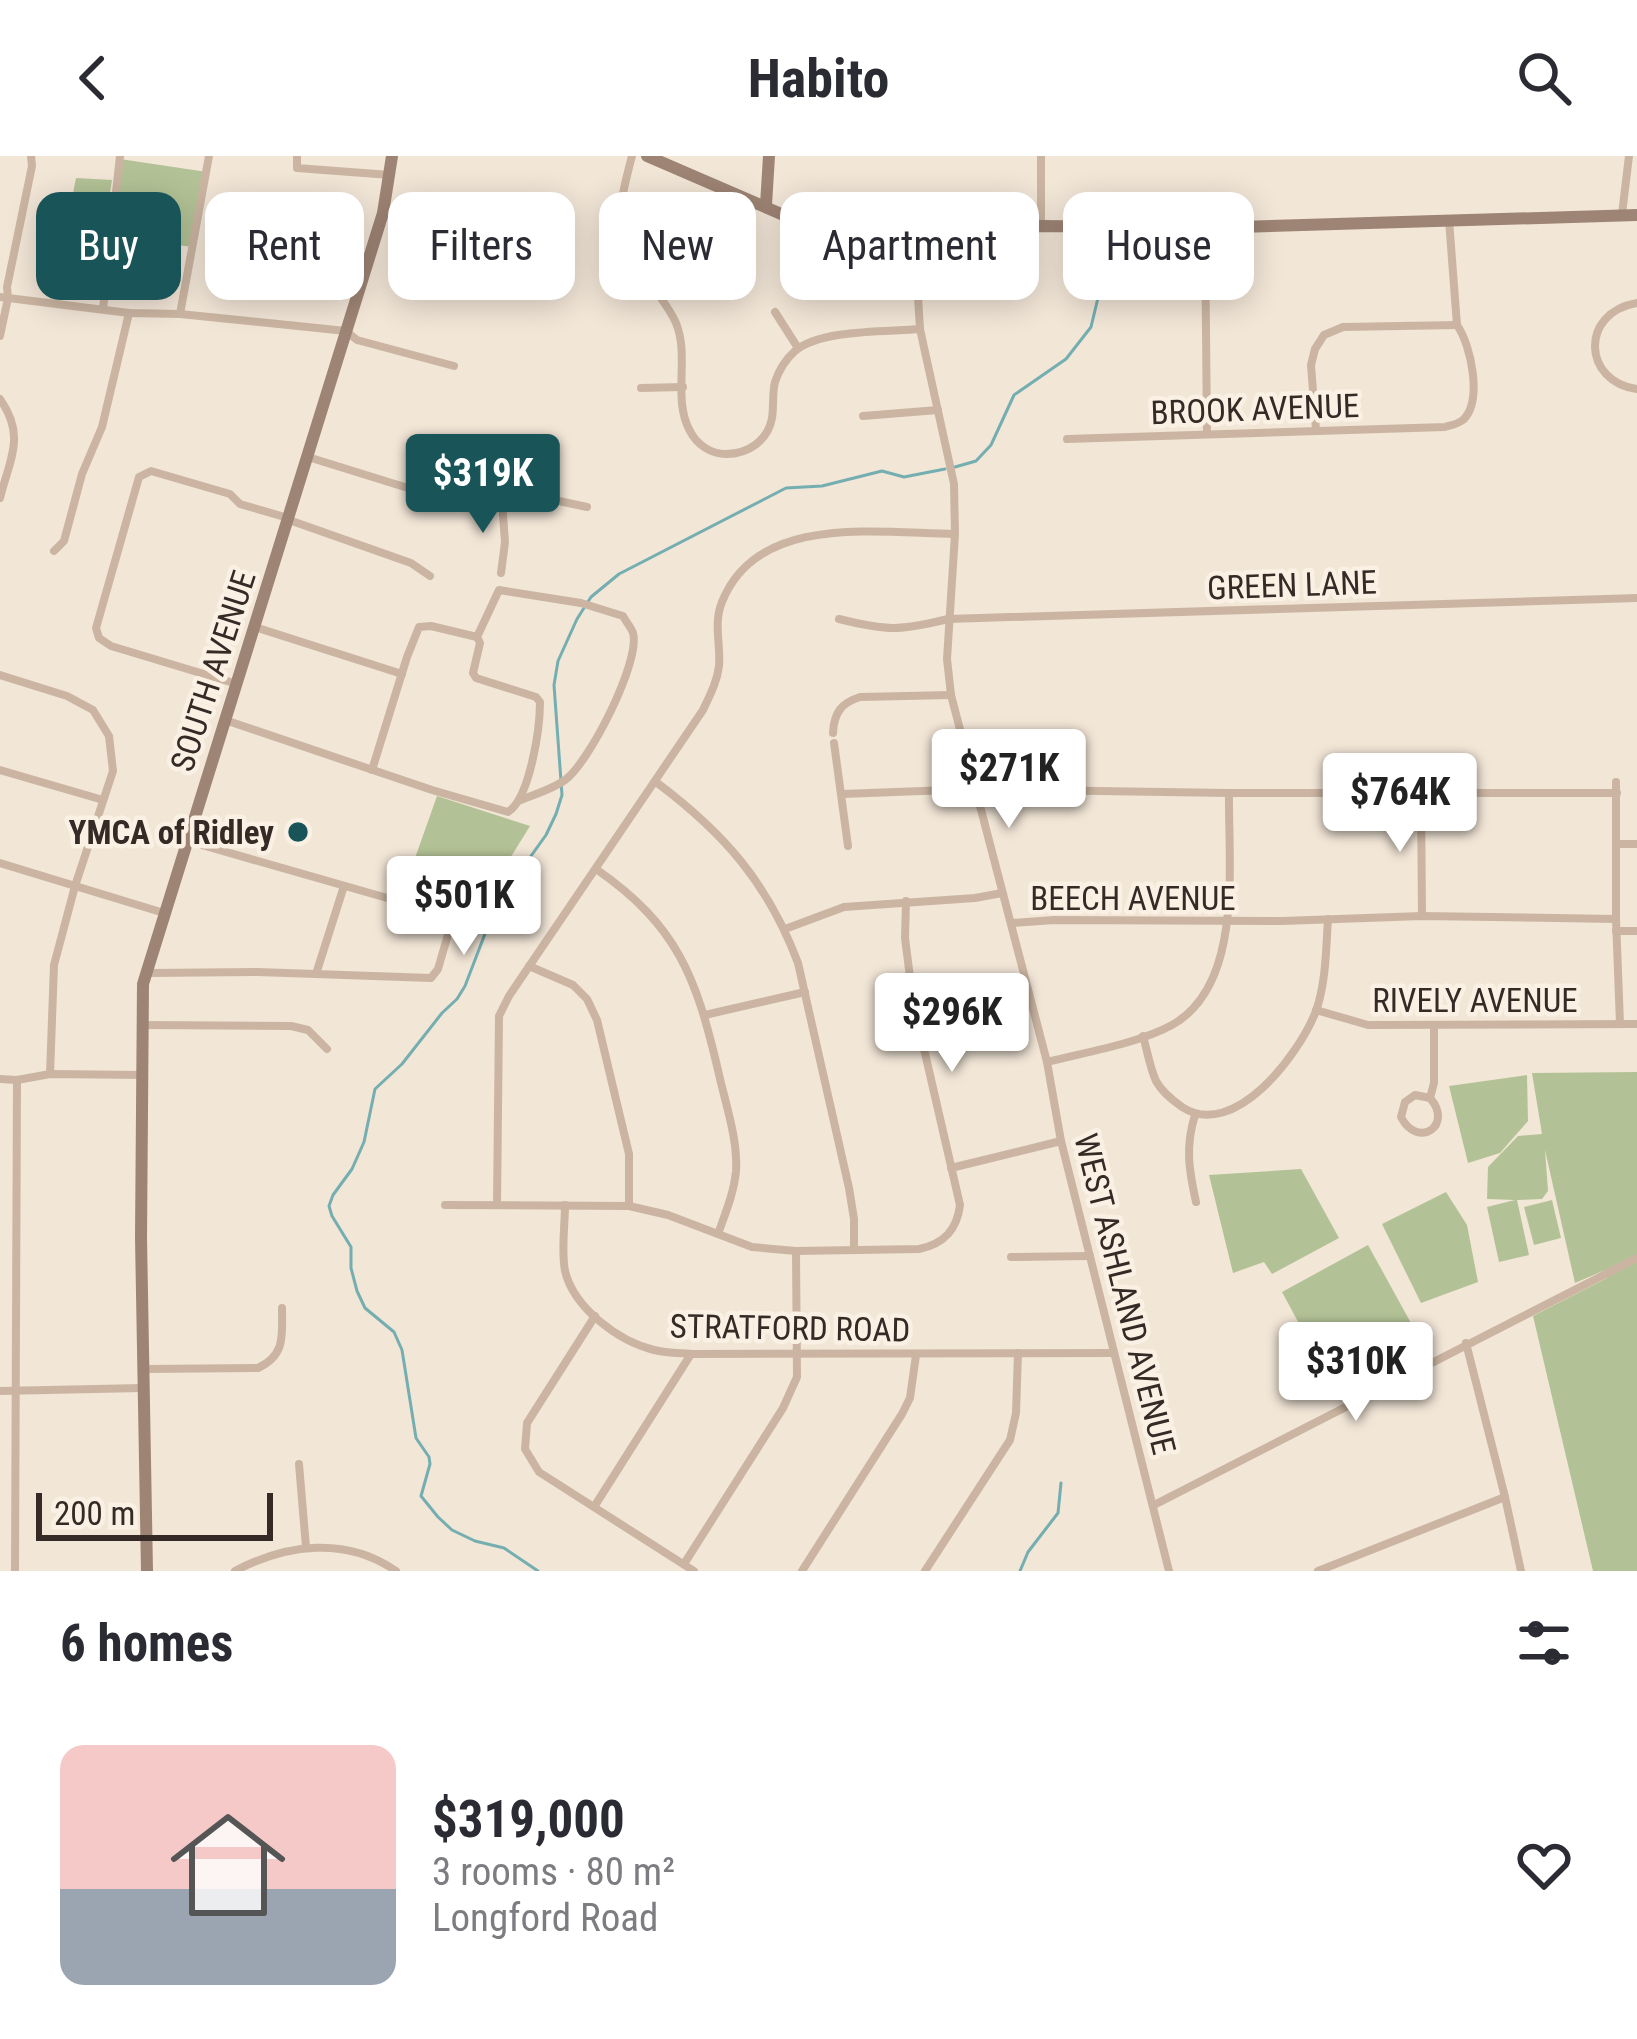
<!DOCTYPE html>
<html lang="en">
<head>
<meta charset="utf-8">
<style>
  body { margin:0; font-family:"Roboto Condensed",sans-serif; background:#f2f2f3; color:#2b2b33; height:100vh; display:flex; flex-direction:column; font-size:45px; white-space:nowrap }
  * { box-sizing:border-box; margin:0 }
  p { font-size:39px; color:#7c7c81 }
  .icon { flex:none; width:66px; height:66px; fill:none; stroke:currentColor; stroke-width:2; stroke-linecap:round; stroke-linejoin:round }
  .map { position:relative; height:1415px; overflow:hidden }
  .side { display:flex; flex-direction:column; background:#fff; flex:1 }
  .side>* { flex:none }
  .top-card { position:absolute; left:36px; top:36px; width:1566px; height:108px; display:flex; gap:24px }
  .scale { position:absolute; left:36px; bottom:30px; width:237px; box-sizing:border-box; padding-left:12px; border:6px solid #352a25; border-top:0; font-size:33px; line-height:42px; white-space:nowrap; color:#352a25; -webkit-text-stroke:9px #faf0e3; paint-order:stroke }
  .price { position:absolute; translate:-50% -102px; padding:0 27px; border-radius:12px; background:#fff; color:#222; font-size:39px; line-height:78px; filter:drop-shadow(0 3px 6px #0008) }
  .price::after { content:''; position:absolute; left:50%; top:72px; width:36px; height:27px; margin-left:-18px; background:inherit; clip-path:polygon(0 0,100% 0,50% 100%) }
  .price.active { background:#195458; color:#fff }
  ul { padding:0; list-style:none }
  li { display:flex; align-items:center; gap:36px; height:300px; padding:0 60px }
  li+li { border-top:3px solid #e1e1e2 }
  li span { display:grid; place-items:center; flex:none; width:336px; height:240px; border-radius:24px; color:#555 }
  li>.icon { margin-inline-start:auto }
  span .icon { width:144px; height:144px; fill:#fffc; stroke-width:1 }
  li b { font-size:51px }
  h2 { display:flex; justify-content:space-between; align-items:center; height:144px; padding:0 60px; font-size:51px }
  .pill { padding:0 42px; border-radius:24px; background:#fff; box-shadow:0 6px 30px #0003; font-size:42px; line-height:108px }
  .pill.active { background:#195458; color:#fff }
  header { display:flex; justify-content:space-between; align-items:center; height:156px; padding:0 60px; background:#fff; font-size:54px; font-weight:700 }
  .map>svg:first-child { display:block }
  .green { fill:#b3c296 }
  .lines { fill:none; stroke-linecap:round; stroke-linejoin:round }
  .stream { stroke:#74aeb1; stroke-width:3 }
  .street { stroke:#cbb5a2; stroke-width:8 }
  .secondary { stroke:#9e8474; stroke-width:12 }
  .poi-dot { fill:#195458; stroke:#faf0e3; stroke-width:4.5 }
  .labels { text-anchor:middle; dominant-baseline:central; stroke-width:9; stroke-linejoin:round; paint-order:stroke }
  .street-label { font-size:33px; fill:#352a25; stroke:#faf0e3 }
  .poi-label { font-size:33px; font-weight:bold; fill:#352a25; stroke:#faf0e3; text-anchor:end }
</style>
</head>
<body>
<header><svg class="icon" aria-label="back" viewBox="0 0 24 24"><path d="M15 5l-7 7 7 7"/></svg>Habito<svg class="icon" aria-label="search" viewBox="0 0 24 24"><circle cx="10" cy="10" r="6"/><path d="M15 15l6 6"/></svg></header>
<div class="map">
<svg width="1637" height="1415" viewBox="0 0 1637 1415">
  <rect width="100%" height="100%" fill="#f2e6d7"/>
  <g class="green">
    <polygon points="120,3 207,16 193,91 111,81"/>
    <polygon points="76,22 112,24 103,81 65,79"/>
    <polygon points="437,640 530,670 470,767 403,736"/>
    <polygon points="1637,916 1637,1415 1593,1415 1533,1160 1607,1122 1605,1114 1575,1127 1545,994 1548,1035 1542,1043 1517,1044 1529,1099 1499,1106 1487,1051 1515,1044 1487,1043 1488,1011 1518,980 1542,978 1532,917"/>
    <polygon points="1527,919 1528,965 1500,997 1468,1007 1449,930"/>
    <polygon points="1301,1013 1339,1082 1272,1118 1264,1106 1233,1117 1209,1019"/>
    <polygon points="1446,1036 1467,1069 1478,1126 1421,1147 1382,1068"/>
    <polygon points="1552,1044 1561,1082 1534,1089 1524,1051"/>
    <polygon points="1368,1089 1417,1178 1330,1225 1282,1136"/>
  </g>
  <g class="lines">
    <g class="stream">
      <polyline points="955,311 976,305 991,289 1014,239 1066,203 1091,171 1103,121 1146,78"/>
      <polyline points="538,1415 504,1392 475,1385 452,1374 438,1361 421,1340 430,1308 429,1301 416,1282 402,1194 394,1176 365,1152 357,1135 351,1112 351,1091 332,1060 329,1050 333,1039 352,1013 364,986 375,933 402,908 442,857 457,843 465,830 496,749 546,679 556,658 562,639 554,529 558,505 577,463 591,441 619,418 786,332 822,330 882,315 904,321 945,313"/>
      <polyline points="1020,1415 1028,1396 1058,1357 1061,1327"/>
    </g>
    <g class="street">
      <polyline points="297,0 297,12 390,19"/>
      <path d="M632,0C616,60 614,76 651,128C659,140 670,153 676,167C690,201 672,243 690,275C697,289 711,298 726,298C749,298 768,284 772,262C774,250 772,237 775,226C779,214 786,203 795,195C821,173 887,176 920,173"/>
      <polyline points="1041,0 1041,70"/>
      <polyline points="1622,58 1629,0"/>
      <polyline points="1205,73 1207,278"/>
      <polyline points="914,77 920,173 954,328 955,378 947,503 951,539 1047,906 1061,985 1169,1415"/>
      <polyline points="0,141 129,157 180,158 346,175 357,184 454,210"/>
      <path d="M1637,147C1579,157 1583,226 1637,233"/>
      <polyline points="103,153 120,0"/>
      <polyline points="775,156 798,192"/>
      <polyline points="180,158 209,0"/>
      <polyline points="0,180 8,142 7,131 32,10 31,0"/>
      <polyline points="641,232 683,231"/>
      <path d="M0,243C26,280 10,302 0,342"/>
      <polyline points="863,260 938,254"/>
      <polyline points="1316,274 1311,209 1315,193 1324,179 1343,171 1457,169"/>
      <path d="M1067,283L1445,271C1452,269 1458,268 1463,264C1483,245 1471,189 1457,169L1449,64"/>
      <polyline points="308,301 453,346 554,344 587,351"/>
      <polyline points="289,364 411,407 430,420"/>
      <polyline points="54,395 64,385 82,318 102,271 129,157"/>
      <polyline points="501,417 505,386 502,345"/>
      <path d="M839,463C888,475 899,475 948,463L1637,442"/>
      <polyline points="255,471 402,518"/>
      <polyline points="0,519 67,540 93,554 109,580 113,615 75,730 54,809 50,918"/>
      <polyline points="237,528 111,490 99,482 96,472 139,321 151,315 230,338 240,348 288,362"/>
      <path d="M225,564L432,634L508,656C530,642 540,572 540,546L536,541L476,522L473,517L480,487L477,481L499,434L581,447L623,460C626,466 631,471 633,477C641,505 589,607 565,624C553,633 535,638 521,644"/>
      <path d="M833,577C834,557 841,547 860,541L951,539"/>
      <polyline points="834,587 848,690"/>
      <polyline points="0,614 103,644"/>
      <polyline points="372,614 407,501 419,471 431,470 477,481"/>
      <path d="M656,626C724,677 768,727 798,807L849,1032L854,1063V1094"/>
      <polyline points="1616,626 1616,763 1620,868"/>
      <polyline points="842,638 976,633 1229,637 1617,637"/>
      <polyline points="1421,638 1422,760"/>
      <polyline points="1616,688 1637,688"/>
      <polyline points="0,707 164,757"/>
      <path d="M596,713C678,770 696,821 718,914C725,947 738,982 736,1015C734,1037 725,1058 718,1078"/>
      <polyline points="1011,767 1054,764 1282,765 1422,760 1616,763"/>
      <polyline points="785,773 844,751 975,742 1002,737"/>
      <polyline points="1616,775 1637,775"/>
      <polyline points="529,810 573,829 587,843 597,864 629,998 629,1050"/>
      <polyline points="148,817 257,816 431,822 438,813 451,768 449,761 443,758 188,685"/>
      <polyline points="316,818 344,730"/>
      <polyline points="1316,854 1368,869 1637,868"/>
      <polyline points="705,859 805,836"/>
      <polyline points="917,860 963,849"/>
      <polyline points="144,869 291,870 308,874 327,893"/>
      <path d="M1143,880C1147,894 1150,912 1156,925C1162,936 1172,944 1182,951C1234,985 1299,899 1316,855C1326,827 1326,793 1328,763"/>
      <path d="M1047,906C1086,896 1137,888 1172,869C1244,829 1228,707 1229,637"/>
      <polyline points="0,923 17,924 50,918 142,919"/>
      <path d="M1430,942L1415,939L1405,946L1401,961C1418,994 1454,969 1430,942L1434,927V870"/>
      <path d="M1195,959C1185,991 1189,1014 1196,1046"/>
      <polyline points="951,1012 1061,985"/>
      <path d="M497,1048L499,860L509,840L703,554C710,539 717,526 719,510C721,488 713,468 722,446C757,357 878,377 954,378"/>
      <path d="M445,1049L629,1050L668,1059L752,1091L796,1095L919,1093C944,1088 957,1074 960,1049L913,845L905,782L906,745"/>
      <path d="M565,1049C565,1070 561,1094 565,1115C574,1152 618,1185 654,1194C666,1197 679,1197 691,1198L1114,1197"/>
      <polyline points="1011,1101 1090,1100"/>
      <polyline points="595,1160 527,1267 525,1293 539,1316 694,1415"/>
      <polyline points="1466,1187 1505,1341 1521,1415"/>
      <path d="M145,1213L258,1212C286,1199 282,1179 282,1152"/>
      <polyline points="0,1235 142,1232"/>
      <polyline points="299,1308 306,1391"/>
      <polyline points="1154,1349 1637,1102"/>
      <polyline points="594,1351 691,1198"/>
      <polyline points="684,1408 783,1252 797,1221 796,1095"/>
      <polyline points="15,1415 17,924"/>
      <path d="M235,1415C286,1388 346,1380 396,1415"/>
      <polyline points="802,1415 902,1258 910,1242 916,1199"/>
      <polyline points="925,1415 1010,1284 1016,1257 1018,1197"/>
      <polyline points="1318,1415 1505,1341"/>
    </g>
    <g class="secondary">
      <polyline points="647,0 816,73 851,81 1041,70 1205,72 1637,59"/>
      <polyline points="766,49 769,0"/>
      <polyline points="147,1415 141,1082 143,828 383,57 392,0"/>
    </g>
  </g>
  <circle class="poi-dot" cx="298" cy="676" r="12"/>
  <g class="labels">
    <g class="street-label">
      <text transform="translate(1255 253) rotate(-2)">BROOK AVENUE</text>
      <text transform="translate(1292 429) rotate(-2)">GREEN LANE</text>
      <text transform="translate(213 515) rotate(-72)">SOUTH AVENUE</text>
      <text x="1133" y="742">BEECH AVENUE</text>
      <text x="1475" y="844">RIVELY AVENUE</text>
      <text transform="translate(1125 1138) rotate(76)">WEST ASHLAND AVENUE</text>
      <text transform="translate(790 1172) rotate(1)">STRATFORD ROAD</text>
    </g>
    <g class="poi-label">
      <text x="274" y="676">YMCA of Ridley</text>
    </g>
  </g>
</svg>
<div class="scale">200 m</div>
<b class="price active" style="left:483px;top:380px">$319K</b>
<b class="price" style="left:1009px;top:675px">$271K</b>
<b class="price" style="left:1400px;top:699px">$764K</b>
<b class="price" style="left:464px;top:802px">$501K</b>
<b class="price" style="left:952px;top:919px">$296K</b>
<b class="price" style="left:1356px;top:1268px">$310K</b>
<div class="top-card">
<a class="pill active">Buy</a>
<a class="pill">Rent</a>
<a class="pill">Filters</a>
<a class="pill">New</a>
<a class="pill">Apartment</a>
<a class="pill">House</a>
</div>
</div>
<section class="side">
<h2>6 homes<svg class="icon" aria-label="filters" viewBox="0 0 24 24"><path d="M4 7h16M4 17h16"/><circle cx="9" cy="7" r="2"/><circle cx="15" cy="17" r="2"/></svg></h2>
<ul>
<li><span style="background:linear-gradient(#f6c9c9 60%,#9aa5b1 0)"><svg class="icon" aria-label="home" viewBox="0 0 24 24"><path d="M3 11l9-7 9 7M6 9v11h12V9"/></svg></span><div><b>$319,000</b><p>3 rooms · 80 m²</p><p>Longford Road</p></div><svg class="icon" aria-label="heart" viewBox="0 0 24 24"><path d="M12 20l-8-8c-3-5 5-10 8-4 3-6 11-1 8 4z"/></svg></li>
</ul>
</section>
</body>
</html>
